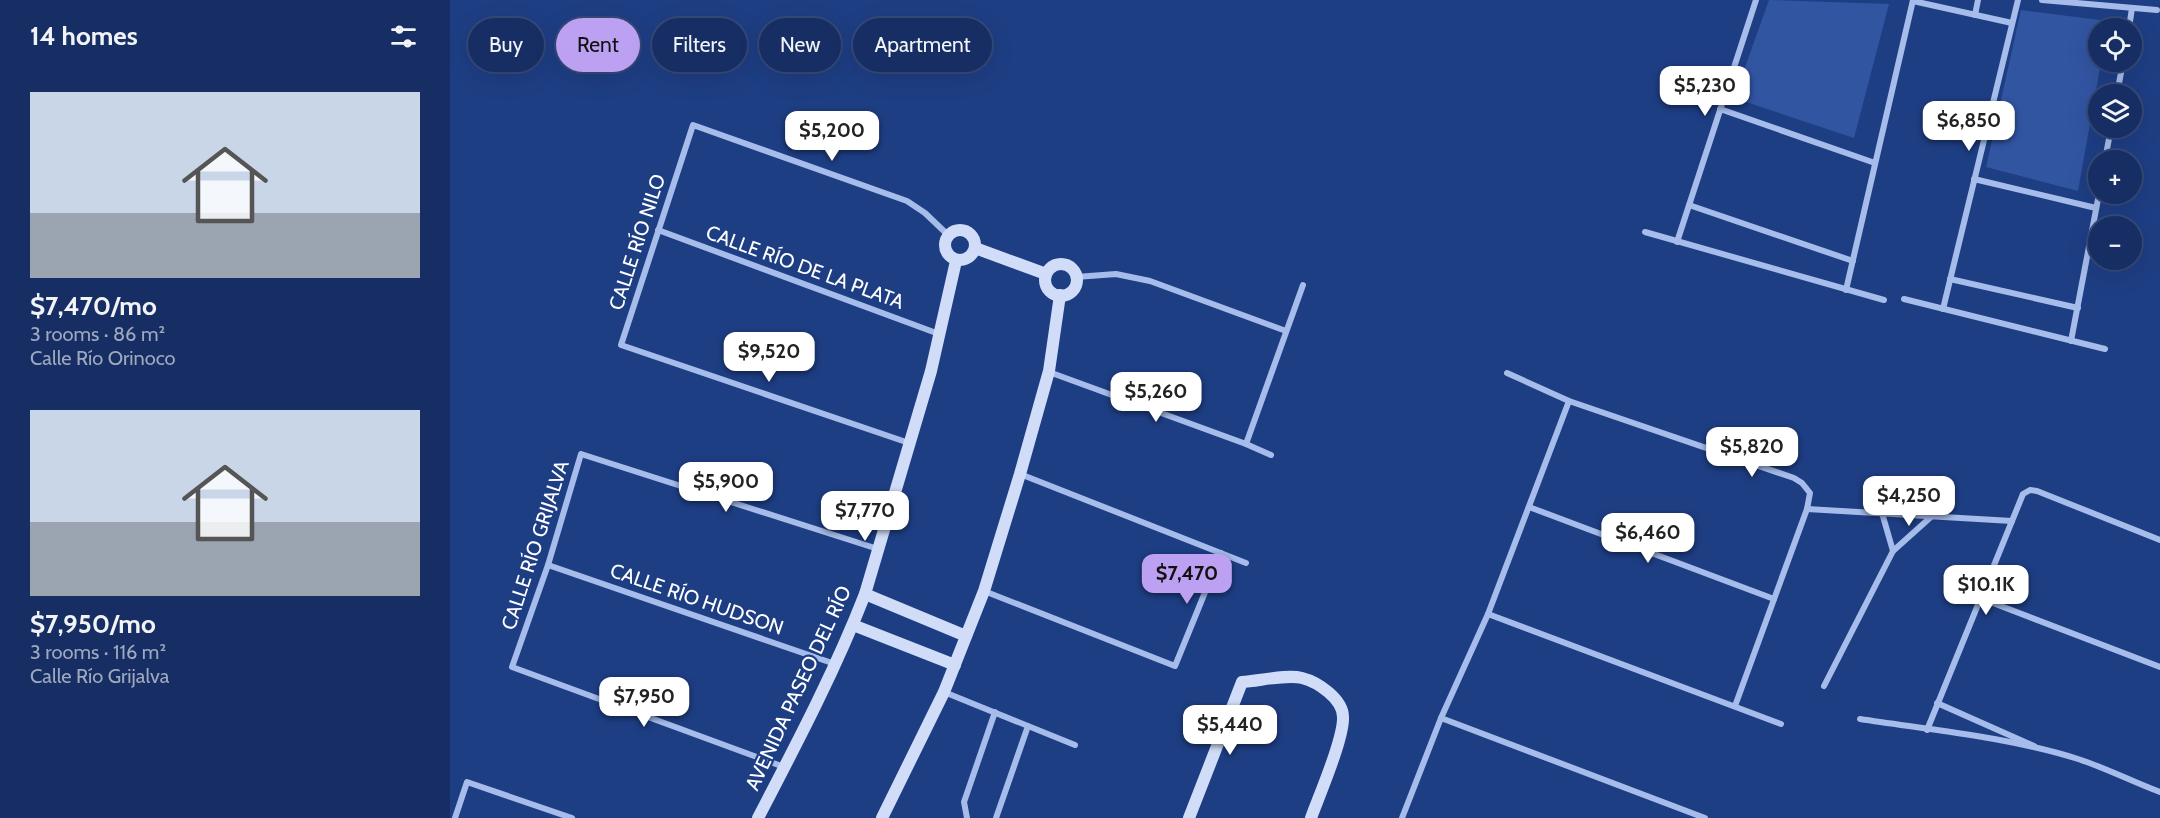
<!DOCTYPE html>
<html lang="en">
<head>
<meta charset="utf-8">
<style>
  body { margin:0; font-family:Cabin,sans-serif; background:#233a6c; color:#f1f3f6; height:100vh; display:flex; flex-direction:column; font-size:22px; white-space:nowrap }
  * { box-sizing:border-box; margin:0 }
  p { font-size:20px; color:#9ea8be }
  .icon { flex:none; width:33px; height:33px; fill:none; stroke:currentColor; stroke-width:2; stroke-linecap:round; stroke-linejoin:round }
  .map { position:relative; flex:1; overflow:hidden }
  .side { display:flex; flex-direction:column; background:#162e63; width:450px }
  .side>* { flex:none }
  .banner { position:absolute; left:18px; top:18px; width:570px; height:54px; display:flex; gap:12px }
  .fabs { position:absolute; left:1638px; top:18px; display:grid; gap:12px }
  .fabs a { display:grid; place-items:center; width:54px; height:54px; border-radius:50%; background:#162e63; box-shadow:0 6px 24px #0002,0 0 0 2px #354a78; font-size:30px }
  .price { position:absolute; translate:-50% -51px; padding:0 14px; border-radius:12px; background:#fff; color:#222; font-size:20px; line-height:39px; filter:drop-shadow(0 2px 3px #0008) }
  .price::after { content:''; position:absolute; left:50%; top:36px; width:18px; height:14px; margin-left:-9px; background:inherit; clip-path:polygon(0 0,100% 0,50% 100%) }
  .price.active { background:#bca0f2; color:#111 }
  ul { padding:0; list-style:none }
  li { display:grid; align-content:center; gap:12px; height:318px; padding:0 30px }
  li span { display:grid; place-items:center; height:186px; border-radius:0px; color:#555 }
  li>.icon { margin-inline-start:auto }
  span .icon { width:108px; height:108px; fill:#fffc; stroke-width:1 }
  li b { font-size:26px }
  h2 { display:flex; justify-content:space-between; align-items:center; height:72px; padding:0 30px; font-size:26px }
  .pill { padding:0 21px; border-radius:27px; background:#162e63; box-shadow:0 6px 24px #0002,0 0 0 2px #354a78; font-size:21px; line-height:54px }
  .pill.active { background:#bca0f2; color:#111 }
  main { display:flex; flex:1; min-height:0 }
  .map>svg:first-child { display:block }
  .green { fill:#3255a2 }
  .lines { fill:none; stroke-linecap:round; stroke-linejoin:round }
  .street { stroke:#a6bcea; stroke-width:6 }
  .secondary { stroke:#d1ddf8; stroke-width:12 }
  .labels { text-anchor:middle; dominant-baseline:central; stroke-width:4.5; stroke-linejoin:round; paint-order:stroke }
  .street-label { font-size:20px; fill:#fff; stroke:#1e3e84 }
</style>
</head>
<body>
<main>
<section class="side">
<h2>14 homes<svg class="icon" aria-label="filters" viewBox="0 0 24 24"><path d="M4 7h16M4 17h16"/><circle cx="9" cy="7" r="2"/><circle cx="15" cy="17" r="2"/></svg></h2>
<ul>
<li><span style="background:linear-gradient(#c9d6e8 65%,#9aa5b1 0)"><svg class="icon" aria-label="home" viewBox="0 0 24 24"><path d="M3 11l9-7 9 7M6 9v11h12V9"/></svg></span><div><b>$7,470/mo</b><p>3 rooms · 86 m²</p><p>Calle Río Orinoco</p></div></li>
<li><span style="background:linear-gradient(#c9d6e8 60%,#9aa5b1 0)"><svg class="icon" aria-label="home" viewBox="0 0 24 24"><path d="M3 11l9-7 9 7M6 9v11h12V9"/></svg></span><div><b>$7,950/mo</b><p>3 rooms · 116 m²</p><p>Calle Río Grijalva</p></div></li>
</ul>
</section>
<div class="map">
<svg width="1710" height="818" viewBox="0 0 1710 818">
  <rect width="100%" height="100%" fill="#1e3e84"/>
  <g class="green">
    <polygon points="1319,0 1439,4 1404,138 1284,98"/>
    <polygon points="1571,10 1658,21 1657,28 1648,28 1648,62 1651,62 1628,191 1536,167"/>
  </g>
  <g class="lines">
    <g class="street">
      <polyline points="1592,0 1707,10"/>
      <polyline points="1463,1 1562,23"/>
      <polyline points="1525,15 1528,0"/>
      <polyline points="1679,28 1682,8"/>
      <polyline points="1667,94 1673,62"/>
      <polyline points="1270,109 1425,163"/>
      <polyline points="1655,160 1661,128"/>
      <polyline points="1524,179 1646,208"/>
      <polyline points="1239,205 1403,261"/>
      <polyline points="208,230 489,334"/>
      <polyline points="1195,232 1434,300"/>
      <polyline points="1227,242 1306,0"/>
      <polyline points="626,277 666,274 700,281 836,331"/>
      <polyline points="1500,279 1628,308"/>
      <polyline points="1396,290 1463,0"/>
      <polyline points="1454,299 1655,349"/>
      <polyline points="1493,309 1568,0"/>
      <polyline points="1621,341 1649,194"/>
      <polyline points="599,372 796,444 821,455"/>
      <polyline points="1057,373 1119,401 1344,478 1352,483 1360,493 1357,509 1285,706"/>
      <polyline points="459,443 171,345 243,125 457,201 475,213 498,235"/>
      <polyline points="796,444 853,285"/>
      <polyline points="570,474 796,563"/>
      <polyline points="1079,507 1324,599"/>
      <polyline points="1357,509 1562,521"/>
      <polyline points="1443,551 1482,516"/>
      <polyline points="98,565 385,664"/>
      <polyline points="534,591 725,666 771,553"/>
      <polyline points="1530,598 1710,667"/>
      <polyline points="1038,614 1331,724"/>
      <polyline points="1374,686 1443,551 1432,513"/>
      <polyline points="494,692 625,745"/>
      <polyline points="1487,703 1584,746"/>
      <polyline points="991,718 1255,818"/>
      <path d="M1410,719C1482,730 1558,737 1628,759C1656,768 1683,782 1710,792"/>
      <polyline points="1477,730 1573,494 1580,490 1587,491 1710,540"/>
      <polyline points="334,767 62,667 98,565 131,454 428,549"/>
      <polyline points="5,818 17,782 122,818"/>
      <polyline points="517,818 514,802 545,712"/>
      <polyline points="546,818 578,726"/>
      <polyline points="952,818 991,718 1038,614 1119,401"/>
    </g>
    <g class="secondary">
      <circle cx="510" cy="245" r="15"/>
      <polyline points="525,248 596,274"/>
      <circle cx="611" cy="280" r="16"/>
      <polyline points="415,594 516,636"/>
      <polyline points="403,625 505,665"/>
      <path d="M308,818C346,745 385,671 415,594L481,371L506,261"/>
      <polyline points="432,818 494,692 534,591 570,474 599,371 610,295"/>
      <path d="M739,818L792,682C809,681 837,674 852,678C868,682 893,699 893,717C894,738 869,796 861,818"/>
    </g>
  </g>
  <g class="labels">
    <g class="street-label">
      <text transform="translate(187 242) rotate(-72)">CALLE RÍO NILO</text>
      <text transform="translate(355 267) rotate(20)">CALLE RÍO DE LA PLATA</text>
      <text transform="translate(85 545) rotate(-72)">CALLE RÍO GRIJALVA</text>
      <text transform="translate(247 599) rotate(19)">CALLE RÍO HUDSON</text>
      <text transform="translate(348 688) rotate(-65)">AVENIDA PASEO DEL RÍO</text>
    </g>
  </g>
</svg>
<div class="fabs">
<a><svg class="icon" aria-label="locate" viewBox="0 0 24 24"><circle cx="12" cy="12" r="6"/><path d="M12 2v4M12 18v4M2 12h4M18 12h4"/></svg></a>
<a><svg class="icon" aria-label="layers" viewBox="0 0 24 24"><path d="M12 4l9 5-9 5-9-5zM3 14l9 5 9-5"/></svg></a>
<a>+</a>
<a>−</a>
</div>
<b class="price" style="left:1255px;top:117px">$5,230</b>
<b class="price" style="left:1519px;top:152px">$6,850</b>
<b class="price" style="left:382px;top:162px">$5,200</b>
<b class="price" style="left:319px;top:383px">$9,520</b>
<b class="price" style="left:706px;top:423px">$5,260</b>
<b class="price" style="left:1302px;top:478px">$5,820</b>
<b class="price" style="left:276px;top:513px">$5,900</b>
<b class="price" style="left:1459px;top:527px">$4,250</b>
<b class="price" style="left:415px;top:542px">$7,770</b>
<b class="price" style="left:1198px;top:564px">$6,460</b>
<b class="price active" style="left:737px;top:605px">$7,470</b>
<b class="price" style="left:1536px;top:616px">$10.1K</b>
<b class="price" style="left:194px;top:728px">$7,950</b>
<b class="price" style="left:780px;top:756px">$5,440</b>
<div class="banner">
<a class="pill">Buy</a>
<a class="pill active">Rent</a>
<a class="pill">Filters</a>
<a class="pill">New</a>
<a class="pill">Apartment</a>
</div>
</div>
</main>
</body>
</html>
